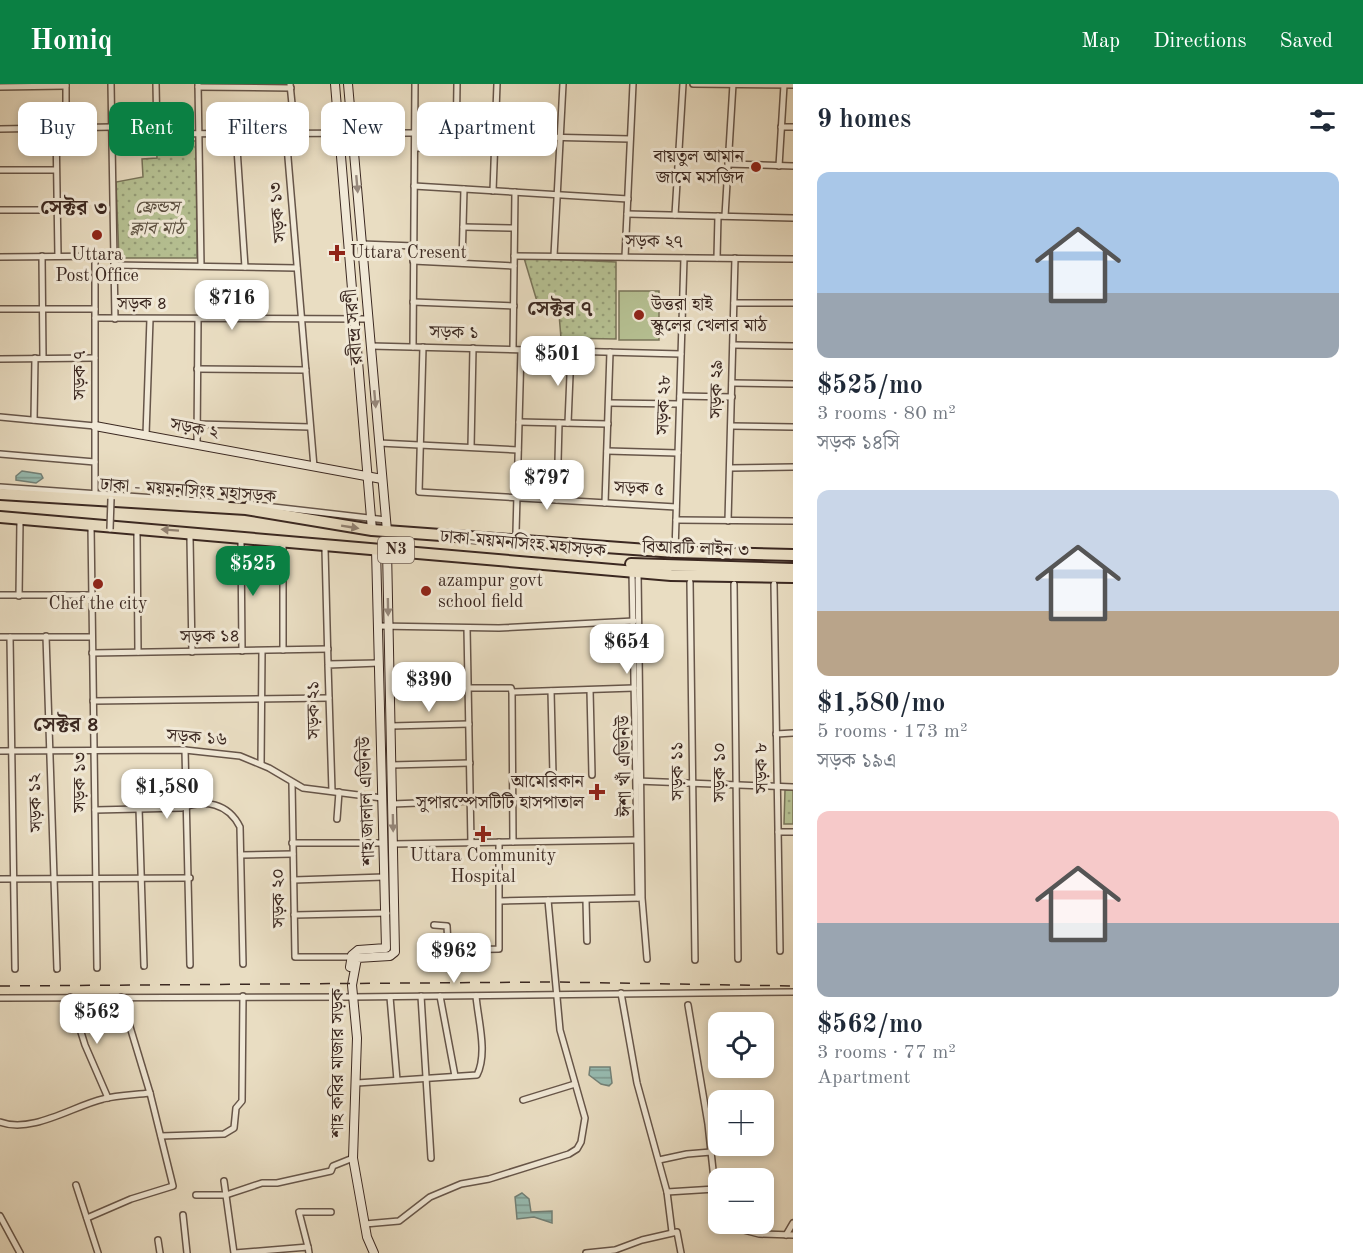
<!DOCTYPE html>
<html lang="en">
<head>
<meta charset="utf-8">
<style>
  body { margin:0; font-family:"Old Standard TT","Noto Serif Bengali",serif; background:#f6f6f7; color:#1f2937; height:100vh; display:flex; flex-direction:column; font-size:22px; white-space:nowrap }
  * { box-sizing:border-box; margin:0 }
  p { font-size:20px; color:#747a83 }
  .icon { flex:none; width:33px; height:33px; fill:none; stroke:currentColor; stroke-width:2; stroke-linecap:round; stroke-linejoin:round }
  .map { position:relative; flex:1; overflow:hidden }
  .sheet { display:flex; flex-direction:column; background:#fff; width:570px }
  .sheet>* { flex:none }
  .banner { position:absolute; left:18px; top:18px; width:570px; height:54px; display:flex; gap:12px }
  .fabs { position:absolute; left:708px; top:928px; display:grid; gap:12px }
  .fabs a { display:grid; place-items:center; width:66px; height:66px; border-radius:12px; background:#fff; box-shadow:0 3px 9px #0003; font-size:30px }
  .price { position:absolute; translate:-50% -51px; padding:0 14px; border-radius:12px; background:#fff; color:#222; font-size:20px; line-height:39px; filter:drop-shadow(0 2px 3px #0008) }
  .price::after { content:''; position:absolute; left:50%; top:36px; width:18px; height:14px; margin-left:-9px; background:inherit; clip-path:polygon(0 0,100% 0,50% 100%) }
  .price.current { background:#0b8043; color:#fff }
  ul { padding:0; list-style:none }
  li { display:grid; align-content:center; gap:12px; height:318px; padding:0 24px }
  li span { display:grid; place-items:center; height:186px; border-radius:12px; color:#555 }
  li>.icon { margin-inline-start:auto }
  span .icon { width:108px; height:108px; fill:#fffc; stroke-width:1 }
  li b { font-size:26px }
  h2 { display:flex; justify-content:space-between; align-items:center; height:72px; padding:0 24px; font-size:26px }
  .pill { padding:0 21px; border-radius:12px; background:#fff; box-shadow:0 3px 9px #0003; font-size:21px; line-height:54px }
  .pill.current { background:#0b8043; color:#fff }
  header { display:flex; align-items:center; gap:36px; box-sizing:border-box; height:84px; padding:0 30px; background:#0b8043; color:#fff }
  header strong { font-size:28px }
  nav { display:flex; gap:33px; margin-inline-start:auto; font-size:21px }
  main { display:flex; flex:1; min-height:0 }
  .map>svg:first-child { display:block }
  .park { fill:url(#park-dots); stroke:#78745a; stroke-width:1.5 }
  .garden { fill:#b6c193; stroke:#78745a; stroke-width:1.5 }
  .water { fill:url(#water-rules); stroke:#728178; stroke-width:1.5 }
  .lines { fill:none; stroke-linecap:round; stroke-linejoin:round }
  .street-casing { stroke:#665549; stroke-width:8 }
  .secondary-casing { stroke:#3b2821; stroke-width:10 }
  .highway-casing { stroke:#3b2821; stroke-width:14 }
  .street { stroke:#f1e9d7; stroke-width:5 }
  .secondary { stroke:#f1e9d7; stroke-width:8 }
  .highway { stroke:#e9ddc2; stroke-width:10 }
  .rail { stroke:#3b2821; stroke-width:1.5; stroke-dasharray:10 10; stroke-linecap:butt }
  .street-bridge-casing { stroke:#665549; stroke-width:8; stroke-linecap:butt }
  .street-bridge { stroke:#f1e9d7; stroke-width:5 }
  .oneway { fill:#96887c }
  .oneway2 { fill:#928272 }
  .poi-dot { fill:#8f2418; stroke:#f1e9d7; stroke-width:2 }
  .labels { text-anchor:middle; dominant-baseline:central; stroke-width:6; stroke-linejoin:round; paint-order:stroke }
  .shield { fill:#f1e9d7; stroke:#726258; stroke-width:1.5 }
  .shield-label { font-size:16px; font-weight:bold; fill:#3b2821 }
  .poi-label { font-size:18px; fill:#3b2821; stroke:#f1e9d7; text-anchor:start }
  .park-label { font-size:18px; font-style:italic; fill:#5a4e3e; stroke:#f1e9d7 }
  .street-label { font-size:18px; fill:#3b2821; stroke:#f1e9d7 }
  .quarter-label { font-size:21px; font-weight:bold; fill:#3b2821; stroke:#f1e9d7 }
</style>
</head>
<body>
<header>
<strong>Homiq</strong>
<nav><a>Map</a><a>Directions</a><a>Saved</a></nav>
</header>
<main>
<div class="map">
<svg width="793" height="1169" viewBox="0 0 793 1169">
  <defs>
    <pattern id="park-dots" width="8" height="8" patternUnits="userSpaceOnUse" patternTransform="scale(1.5)"><rect width="8" height="8" fill="#b6c193"/><path d="M2 2h.1M6 6h.1" fill="none" stroke="#959d78" stroke-width="1.8" stroke-linecap="round"/></pattern>
    <pattern id="water-rules" width="6" height="5" patternUnits="userSpaceOnUse" patternTransform="scale(1.5)"><rect width="6" height="5" fill="#97bcb2"/><path d="M0 2.5h6" fill="none" stroke="#7c9990"/></pattern>
  </defs>
  <rect width="100%" height="100%" fill="#e9ddc2"/>
  <filter id="stains"><feTurbulence type="fractalNoise" baseFrequency=".00333" numOctaves="4"/><feColorMatrix values="0 0 0 0 .2 0 0 0 0 .09 0 0 0 0 .02 0 0 0 .5 -.17"/></filter>
  <radialGradient id="worn" r=".72"><stop offset=".6" stop-color="#630" stop-opacity="0"/><stop offset="1" stop-color="#630" stop-opacity=".3"/></radialGradient>
  <g class="park">
    <polygon points="156,56 196,57 197,174 119,174 116,98 143,93 142,75 157,74"/>
    <polygon points="524,174 616,178 616,255 561,254 558,218 539,224"/>
    <polygon points="785,706 793,706 793,740 784,740"/>
  </g>
  <rect class="garden" x="619" y="207" width="40" height="49"/>
  <g class="water">
    <polygon points="22,387 41,390 43,394 36,399 16,396 16,392"/>
    <polygon points="590,983 610,983 612,999 609,1002 601,1000 589,991"/>
    <polygon points="522,1109 529,1115 531,1128 552,1127 552,1139 534,1133 517,1135 515,1113"/>
  </g>
  <g class="lines">
    <g class="street-casing">
      <g id="street">
        <polyline points="66,0 66,44"/>
        <polyline points="111,0 115,235"/>
        <polyline points="156,0 157,50"/>
        <polyline points="198,0 201,182"/>
        <polyline points="290,0 295,50"/>
        <polyline points="693,0 793,1"/>
        <polyline points="0,3 66,2"/>
        <polyline points="198,3 291,4"/>
        <polyline points="781,43 793,43"/>
        <polyline points="56,44 58,172"/>
        <polyline points="0,45 112,43"/>
        <polyline points="112,50 415,49"/>
        <polyline points="236,50 245,183"/>
        <polyline points="286,50 314,383"/>
        <polyline points="496,52 630,55"/>
        <polyline points="415,64 495,66"/>
        <polyline points="456,65 457,0"/>
        <polyline points="728,80 793,82"/>
        <polyline points="779,82 784,1"/>
        <polyline points="0,86 56,86"/>
        <polyline points="414,102 628,115"/>
        <polyline points="493,107 497,0"/>
        <polyline points="0,126 57,126"/>
        <polyline points="627,130 793,134"/>
        <polyline points="675,131 683,0"/>
        <polyline points="725,132 733,0"/>
        <polyline points="463,143 514,144"/>
        <polyline points="362,160 414,162"/>
        <polyline points="42,172 43,274"/>
        <polyline points="514,172 793,175"/>
        <polyline points="554,172 563,0"/>
        <polyline points="0,173 114,172"/>
        <polyline points="625,173 633,0"/>
        <polyline points="717,174 718,132"/>
        <polyline points="413,177 514,182"/>
        <polyline points="462,179 464,105"/>
        <polyline points="114,181 297,184"/>
        <polyline points="413,218 514,222"/>
        <polyline points="734,219 793,219"/>
        <polyline points="0,225 95,225"/>
        <polyline points="95,234 368,235"/>
        <polyline points="733,261 793,262"/>
        <polyline points="371,262 681,270"/>
        <polyline points="413,263 415,0"/>
        <polyline points="423,263 419,408 676,423"/>
        <polyline points="513,265 515,108"/>
        <polyline points="0,275 95,274"/>
        <polyline points="197,285 306,286"/>
        <polyline points="732,299 793,300"/>
        <polyline points="680,312 732,313"/>
        <polyline points="609,319 679,320"/>
        <polyline points="0,333 95,342"/>
        <polyline points="34,336 35,274"/>
        <polyline points="519,338 608,340"/>
        <polyline points="568,339 571,267"/>
        <polyline points="197,340 310,343"/>
        <polyline points="731,342 793,343"/>
        <polyline points="146,351 150,235"/>
        <polyline points="379,359 518,366"/>
        <polyline points="197,361 198,235"/>
        <polyline points="471,363 473,264"/>
        <polyline points="607,367 678,369"/>
        <polyline points="0,370 95,378"/>
        <polyline points="730,384 793,383"/>
        <polyline points="0,403 226,419"/>
        <polyline points="95,410 95,172"/>
        <polyline points="557,416 559,339"/>
        <polyline points="605,419 610,268"/>
        <polyline points="248,420 386,436"/>
        <polyline points="676,436 793,437"/>
        <polyline points="728,437 735,174"/>
        <polyline points="91,442 97,884"/>
        <polyline points="516,448 521,266"/>
        <polyline points="137,450 138,568"/>
        <polyline points="190,454 192,568"/>
        <polyline points="241,458 242,567"/>
        <polyline points="283,461 283,566"/>
        <polyline points="325,465 328,580 379,579 328,581 332,707"/>
        <polyline points="675,468 684,174"/>
        <polyline points="632,487 638,814"/>
        <polyline points="638,489 642,814 647,875"/>
        <polyline points="690,498 695,876"/>
        <polyline points="734,500 738,875"/>
        <polyline points="774,500 780,867"/>
        <polyline points="0,511 91,511"/>
        <polyline points="19,512 20,438"/>
        <polyline points="378,542 499,544 634,537"/>
        <polyline points="467,544 471,759"/>
        <polyline points="46,552 57,885"/>
        <polyline points="0,553 92,553"/>
        <polyline points="10,553 15,885"/>
        <polyline points="92,569 328,565"/>
        <polyline points="468,604 511,604 512,608 634,604"/>
        <polyline points="590,606 592,691"/>
        <polyline points="551,607 553,691"/>
        <polyline points="512,608 513,758"/>
        <polyline points="93,617 329,614"/>
        <polyline points="391,642 469,640"/>
        <polyline points="776,650 793,649"/>
        <polyline points="185,666 190,881"/>
        <polyline points="0,667 185,666 240,672 269,684 303,704 382,714"/>
        <polyline points="261,680 262,567"/>
        <polyline points="391,681 470,679"/>
        <polyline points="637,697 793,703"/>
        <polyline points="292,699 295,873 351,873"/>
        <polyline points="392,720 470,717"/>
        <polyline points="139,724 144,882"/>
        <path d="M95,726L182,724C205,715 228,719 240,743L243,880"/>
        <polyline points="337,735 339,708"/>
        <polyline points="778,748 793,748"/>
        <polyline points="292,759 383,759"/>
        <polyline points="393,760 637,756"/>
        <polyline points="241,771 293,770"/>
        <polyline points="0,795 190,794"/>
        <polyline points="294,796 384,793"/>
        <polyline points="586,816 587,857"/>
        <polyline points="501,817 640,814"/>
        <polyline points="294,831 387,829"/>
        <polyline points="434,841 447,842 448,861 451,866 499,865 499,758"/>
        <polyline points="621,909 637,999 667,1108 672,1148"/>
        <polyline points="421,912 431,1074"/>
        <polyline points="440,912 455,992"/>
        <polyline points="70,913 85,961 108,1014"/>
        <polyline points="121,913 150,1009"/>
        <polyline points="390,913 397,996"/>
        <polyline points="0,914 352,913 793,908"/>
        <polyline points="688,921 708,1040 718,1132"/>
        <path d="M357,999L477,991C488,969 478,936 476,912"/>
        <polyline points="523,1016 575,1000"/>
        <path d="M0,1038C32,1050 73,1022 103,1015C118,1011 134,1011 150,1009L173,1102L131,1115L87,1134"/>
        <polyline points="161,1052 224,1050 234,1044 236,1024 242,1017 243,912"/>
        <polyline points="659,1076 687,1070 711,1068"/>
        <polyline points="224,1097 234,1169"/>
        <polyline points="76,1101 98,1169"/>
        <polyline points="667,1108 715,1105"/>
        <polyline points="196,1111 226,1111 262,1099 277,1099 331,1087 333,1082 353,1074"/>
        <polyline points="183,1131 187,1169"/>
        <polyline points="0,1132 20,1169"/>
        <polyline points="365,1140 399,1137 430,1113 461,1100 489,1095 569,1070 577,1065 581,1058 585,1034 560,946 548,816"/>
        <polyline points="720,1140 759,1150 793,1151"/>
        <polyline points="786,1151 793,1139"/>
        <polyline points="158,1156 160,1169"/>
        <polyline points="308,1163 299,1128 331,1128"/>
        <polyline points="235,1169 308,1163 309,1169"/>
        <polyline points="586,1169 615,1166 642,1156 677,1148 681,1169"/>
      </g>
    </g>
    <g class="secondary-casing">
      <g id="secondary">
        <polyline points="335,0 372,446"/>
        <polyline points="348,0 387,447"/>
        <polyline points="95,342 382,395"/>
        <polyline points="350,883 352,871 358,866 386,864 376,465"/>
        <polyline points="374,1169 367,1153 353,1074 357,954 352,901 357,874 390,872 395,868 387,465"/>
      </g>
    </g>
    <g class="highway-casing">
      <g id="highway">
        <polyline points="0,410 246,425 372,446 675,468 793,471"/>
        <polyline points="0,433 671,491 793,493"/>
        <polyline points="631,480 793,485"/>
      </g>
    </g>
    <use href="#street" class="street"/>
    <use href="#secondary" class="secondary"/>
    <use href="#highway" class="highway"/>
    <polyline class="rail" points="0,902 554,898 793,902"/>
    <g class="street-bridge-casing">
      <polyline id="street-bridge" points="110,445 111,415"/>
    </g>
    <use href="#street-bridge" class="street-bridge"/>
  </g>
  <defs><path id="oneway-solid" d="M-6-.8H1V-3.2L6.5 0L1 3.2V.8H-6Z" transform="scale(1.5)"/></defs>
  <g class="oneway">
    <use href="#oneway-solid" transform="translate(357 100) rotate(85)"/>
    <use href="#oneway-solid" transform="translate(375 315) rotate(85)"/>
    <use href="#oneway-solid" transform="translate(388 523) rotate(89)"/>
    <use href="#oneway-solid" transform="translate(393 739) rotate(89)"/>
  </g>
  <g class="oneway2">
    <use href="#oneway-solid" transform="translate(350 443) rotate(9)"/>
    <use href="#oneway-solid" transform="translate(170 446) rotate(-176)"/>
  </g>
  <g class="poi-dot">
    <circle cx="756" cy="83" r="6"/>
    <circle cx="97" cy="151" r="6"/>
    <path d="M334 160h6v6h6v6h-6v6h-6v-6h-6v-6h6z"/>
    <circle cx="639" cy="231" r="6"/>
    <circle cx="98" cy="500" r="6"/>
    <circle cx="426" cy="507" r="6"/>
    <path d="M594 699h6v6h6v6h-6v6h-6v-6h-6v-6h6z"/>
    <path d="M480 741h6v6h6v6h-6v6h-6v-6h-6v-6h6z"/>
  </g>
  <g class="labels">
    <rect class="shield" x="378" y="453" width="36" height="26" rx="4.5"/>
    <g class="shield-label">
      <text x="396" y="466">N3</text>
    </g>
    <g class="poi-label">
      <text x="744" y="73" text-anchor="end">বায়তুল আমান<tspan x="744" dy="21">জামে মসজিদ</tspan></text>
      <text x="350" y="169">Uttara Cresent</text>
      <text x="97" y="171" text-anchor="middle">Uttara<tspan x="97" dy="21">Post Office</tspan></text>
      <text x="651" y="221">উত্তরা হাই<tspan x="651" dy="21">স্কুলের খেলার মাঠ</tspan></text>
      <text x="438" y="497">azampur govt<tspan x="438" dy="21">school field</tspan></text>
      <text x="98" y="520" text-anchor="middle">Chef the city</text>
      <text x="584" y="698" text-anchor="end">আমেরিকান<tspan x="584" dy="21">সুপারস্পেসটিটি হাসপাতাল</tspan></text>
      <text x="483" y="772" text-anchor="middle">Uttara Community<tspan x="483" dy="21">Hospital</tspan></text>
    </g>
    <g class="park-label">
      <text x="157" y="124">ফ্রেন্ডস<tspan x="157" dy="21">ক্লাব মাঠ</tspan></text>
    </g>
    <g class="street-label">
      <text transform="translate(278 128) rotate(-95)">সড়ক ১৩</text>
      <text transform="translate(654 158) rotate(1)">সড়ক ২৭</text>
      <text x="142" y="220">সড়ক ৪</text>
      <text transform="translate(354 243) rotate(-95)">রবীন্দ্র সরণী</text>
      <text transform="translate(454 249) rotate(1)">সড়ক ১</text>
      <text transform="translate(80 291) rotate(-90)">সড়ক ৭</text>
      <text transform="translate(717 305) rotate(-89)">সড়ক ২৯</text>
      <text transform="translate(664 321) rotate(-88)">সড়ক ২৮</text>
      <text transform="translate(194 345) rotate(11)">সড়ক ২</text>
      <text transform="translate(639 405) rotate(3)">সড়ক ৫</text>
      <text transform="translate(188 407) rotate(4)">ঢাকা - ময়মনসিংহ মহাসড়ক</text>
      <text transform="translate(523 460) rotate(5)">ঢাকা-ময়মনসিংহ মহাসড়ক</text>
      <text transform="translate(696 465) rotate(2)">বিআরটি লাইন ৩</text>
      <text transform="translate(210 553) rotate(-1)">সড়ক ১৪</text>
      <text transform="translate(314 626) rotate(-91)">সড়ক ২১</text>
      <text transform="translate(197 654) rotate(4)">সড়ক ১৬</text>
      <text transform="translate(625 682) rotate(-91)">ঈশা খাঁ এভিনিউ</text>
      <text transform="translate(762 684) rotate(-91)">সড়ক ৮</text>
      <text transform="translate(678 687) rotate(-91)">সড়ক ১১</text>
      <text transform="translate(720 688) rotate(-90)">সড়ক ১০</text>
      <text transform="translate(80 698) rotate(-90)">সড়ক ১৩</text>
      <text transform="translate(367 717) rotate(-92)">শাহ জালাল এভিনিউ</text>
      <text transform="translate(36 719) rotate(-92)">সড়ক ১২</text>
      <text transform="translate(279 814) rotate(-91)">সড়ক ২০</text>
      <text transform="translate(338 979) rotate(-90)">শাহ কবির মাজার সড়ক</text>
    </g>
    <g class="quarter-label">
      <text x="74" y="124">সেক্টর ৩</text>
      <text x="560" y="225">সেক্টর ৭</text>
      <text x="66" y="641">সেক্টর ৪</text>
    </g>
  </g>
  <rect width="100%" height="100%" filter="url(#stains)"/>
  <rect width="100%" height="100%" fill="url(#worn)"/>
</svg>
<div class="fabs">
<a><svg class="icon" aria-label="locate" viewBox="0 0 24 24"><circle cx="12" cy="12" r="6"/><path d="M12 2v4M12 18v4M2 12h4M18 12h4"/></svg></a>
<a>+</a>
<a>−</a>
</div>
<b class="price" style="left:232px;top:247px">$716</b>
<b class="price" style="left:558px;top:303px">$501</b>
<b class="price" style="left:547px;top:427px">$797</b>
<b class="price current" style="left:253px;top:513px">$525</b>
<b class="price" style="left:627px;top:591px">$654</b>
<b class="price" style="left:429px;top:629px">$390</b>
<b class="price" style="left:167px;top:736px">$1,580</b>
<b class="price" style="left:454px;top:900px">$962</b>
<b class="price" style="left:97px;top:961px">$562</b>
<div class="banner">
<a class="pill">Buy</a>
<a class="pill current">Rent</a>
<a class="pill">Filters</a>
<a class="pill">New</a>
<a class="pill">Apartment</a>
</div>
</div>
<section class="sheet">
<h2>9 homes<svg class="icon" aria-label="filters" viewBox="0 0 24 24"><path d="M4 7h16M4 17h16"/><circle cx="9" cy="7" r="2"/><circle cx="15" cy="17" r="2"/></svg></h2>
<ul>
<li><span style="background:linear-gradient(#a9c7e8 65%,#9aa5b1 0)"><svg class="icon" aria-label="home" viewBox="0 0 24 24"><path d="M3 11l9-7 9 7M6 9v11h12V9"/></svg></span><div><b>$525/mo</b><p>3 rooms · 80 m²</p><p>সড়ক ১৪সি</p></div></li>
<li><span style="background:linear-gradient(#c9d6e8 65%,#b9a48a 0)"><svg class="icon" aria-label="home" viewBox="0 0 24 24"><path d="M3 11l9-7 9 7M6 9v11h12V9"/></svg></span><div><b>$1,580/mo</b><p>5 rooms · 173 m²</p><p>সড়ক ১৯এ</p></div></li>
<li><span style="background:linear-gradient(#f6c9c9 60%,#9aa5b1 0)"><svg class="icon" aria-label="home" viewBox="0 0 24 24"><path d="M3 11l9-7 9 7M6 9v11h12V9"/></svg></span><div><b>$562/mo</b><p>3 rooms · 77 m²</p><p>Apartment</p></div></li>
</ul>
</section>
</main>
</body>
</html>
